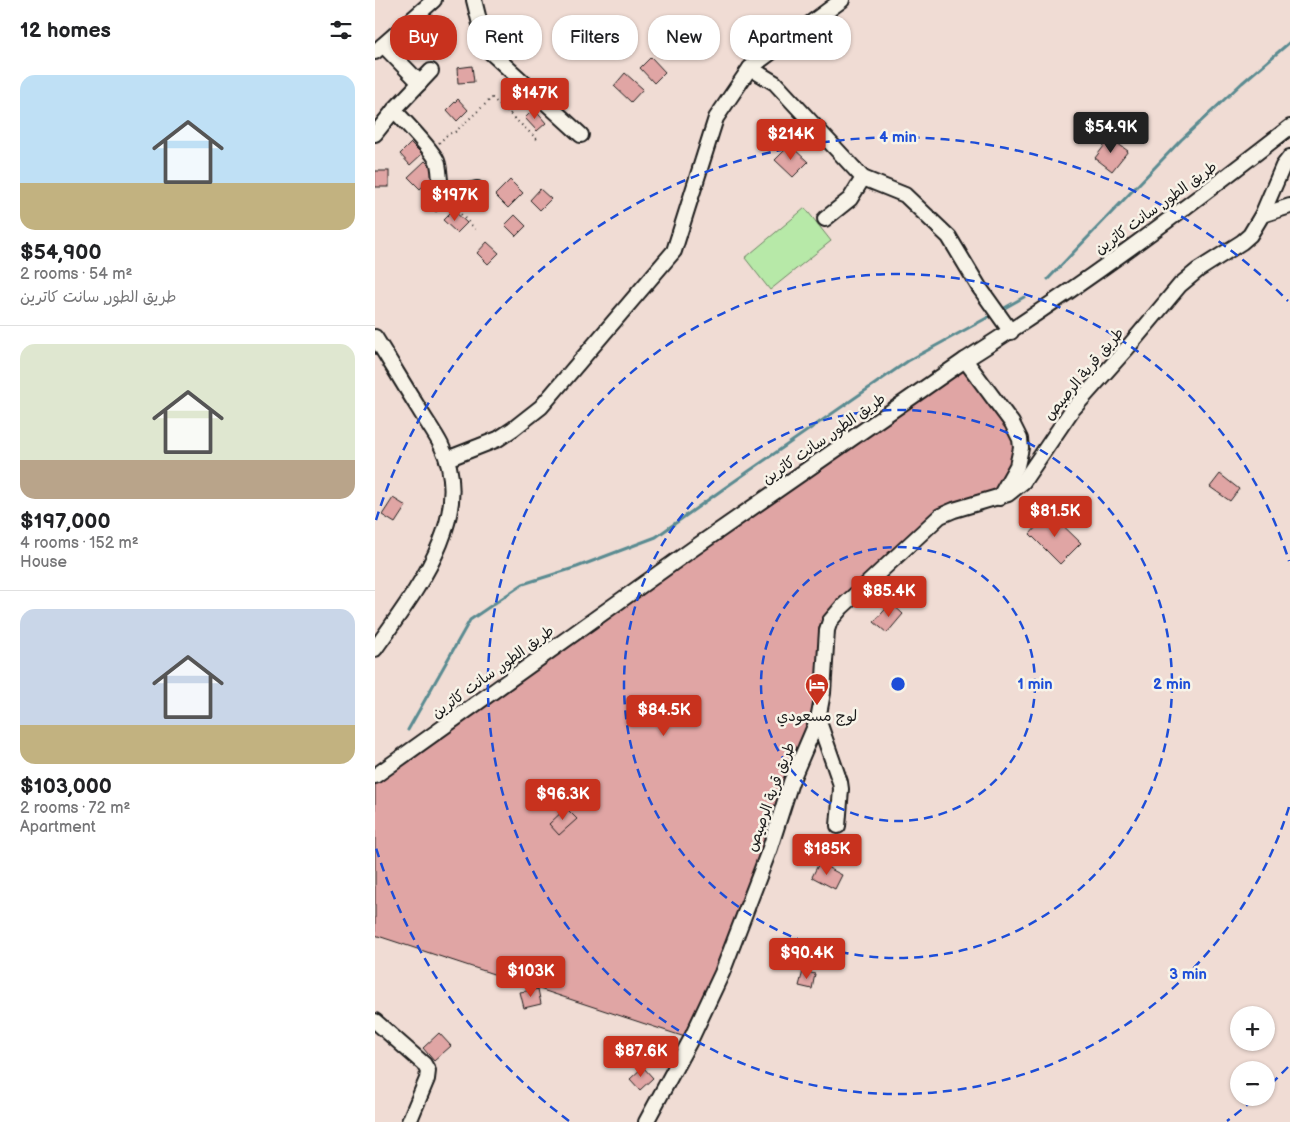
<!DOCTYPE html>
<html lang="en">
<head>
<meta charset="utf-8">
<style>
  body { margin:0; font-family:"Balsamiq Sans","Playpen Sans Arabic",sans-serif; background:#f6f6f6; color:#202124; height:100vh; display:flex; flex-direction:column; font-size:19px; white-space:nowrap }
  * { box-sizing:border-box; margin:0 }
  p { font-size:16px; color:#757577 }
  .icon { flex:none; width:28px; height:28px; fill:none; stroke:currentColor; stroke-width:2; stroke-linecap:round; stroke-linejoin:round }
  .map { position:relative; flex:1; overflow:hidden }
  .sheet { display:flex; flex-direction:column; background:#fff; width:375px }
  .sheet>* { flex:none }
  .top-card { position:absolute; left:15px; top:15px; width:475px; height:45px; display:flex; gap:10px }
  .buttons { position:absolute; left:855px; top:1006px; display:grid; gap:10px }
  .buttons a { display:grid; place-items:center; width:45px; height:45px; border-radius:50%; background:#fff; box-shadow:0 1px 4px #0004; font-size:25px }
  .price { position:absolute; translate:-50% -42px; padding:0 11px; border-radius:5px; background:#c8321e; color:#fff; font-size:16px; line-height:32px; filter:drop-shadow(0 1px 2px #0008) }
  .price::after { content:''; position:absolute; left:50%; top:30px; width:15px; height:11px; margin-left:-8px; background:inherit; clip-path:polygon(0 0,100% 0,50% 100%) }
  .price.current { background:#222; color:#fff }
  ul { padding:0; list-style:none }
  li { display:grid; align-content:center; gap:10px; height:265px; padding:0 20px }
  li+li { border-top:1px solid #e0e0e0 }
  li span { display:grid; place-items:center; height:155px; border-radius:15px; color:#555 }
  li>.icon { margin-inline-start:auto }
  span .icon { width:90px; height:90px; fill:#fffc; stroke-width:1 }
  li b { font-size:21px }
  h2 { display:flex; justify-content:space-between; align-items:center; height:60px; padding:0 20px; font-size:21px }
  .chip { padding:0 18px; border-radius:20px; background:#fff; box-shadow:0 1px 4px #0004; font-size:18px; line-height:45px }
  .chip.current { background:#c8321e; color:#fff }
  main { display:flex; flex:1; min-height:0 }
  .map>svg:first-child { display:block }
  .green { fill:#b7e9a8; stroke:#6a8262 }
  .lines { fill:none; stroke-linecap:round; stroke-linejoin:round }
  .stream { stroke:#5a8b91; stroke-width:3 }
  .building { fill:#e0a5a4; stroke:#1c1c1c }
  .minor-casing { stroke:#1c1c1c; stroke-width:18 }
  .path { stroke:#1c1c1c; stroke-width:2; stroke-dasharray:1 4; stroke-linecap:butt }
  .minor { stroke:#f7f3e8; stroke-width:14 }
  .ring { fill:none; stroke:#1d4ed8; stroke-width:2.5; stroke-dasharray:9 6 }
  .labels { text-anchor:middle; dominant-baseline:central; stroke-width:5; stroke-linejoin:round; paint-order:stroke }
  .street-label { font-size:15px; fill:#1c1c1c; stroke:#f7f3e8 }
  .poi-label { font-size:15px; fill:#1c1c1c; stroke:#f7f3e8 }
  .centre { fill:#1d4ed8; stroke:#f7f3e8; stroke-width:2.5 }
  .ring-label { font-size:15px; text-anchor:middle; font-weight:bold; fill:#1d4ed8; stroke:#f7f3e8; stroke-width:5; stroke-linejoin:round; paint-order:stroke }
</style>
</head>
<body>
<main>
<section class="sheet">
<h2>12 homes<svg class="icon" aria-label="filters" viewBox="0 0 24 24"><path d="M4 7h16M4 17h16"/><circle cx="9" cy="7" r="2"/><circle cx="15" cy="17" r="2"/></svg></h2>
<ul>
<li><span style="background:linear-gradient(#bfe0f5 70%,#c2b280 0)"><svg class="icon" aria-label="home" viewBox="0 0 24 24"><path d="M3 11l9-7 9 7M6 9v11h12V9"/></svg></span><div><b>$54,900</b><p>2 rooms · 54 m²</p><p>طريق الطور, سانت كاترين</p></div></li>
<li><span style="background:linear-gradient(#dfe7d0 75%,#b9a48a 0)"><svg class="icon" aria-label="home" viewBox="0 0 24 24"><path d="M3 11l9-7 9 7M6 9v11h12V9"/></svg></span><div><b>$197,000</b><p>4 rooms · 152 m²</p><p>House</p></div></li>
<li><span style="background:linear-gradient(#c9d6e8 75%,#c2b280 0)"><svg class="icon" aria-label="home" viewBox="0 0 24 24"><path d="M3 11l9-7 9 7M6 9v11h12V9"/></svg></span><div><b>$103,000</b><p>2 rooms · 72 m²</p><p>Apartment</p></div></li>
</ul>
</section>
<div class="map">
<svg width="915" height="1122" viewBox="0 0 915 1122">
  <rect width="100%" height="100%" fill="#f0dcd4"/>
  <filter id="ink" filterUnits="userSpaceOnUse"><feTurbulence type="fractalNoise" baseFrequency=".02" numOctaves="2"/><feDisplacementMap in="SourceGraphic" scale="10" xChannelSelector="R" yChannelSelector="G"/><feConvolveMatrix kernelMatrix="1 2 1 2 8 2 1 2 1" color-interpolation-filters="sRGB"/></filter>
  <g filter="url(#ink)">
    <polygon class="green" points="430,208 456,241 395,290 370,258"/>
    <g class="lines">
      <g class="stream">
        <polyline points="673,279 806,140 867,83 915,42"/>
        <polyline points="626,310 649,297"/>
        <polyline points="33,730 95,620 148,584 202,567 281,537 351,487 533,361 619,314"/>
      </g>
    </g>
    <g class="building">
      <polygon points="276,57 290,72 279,83 265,68"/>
      <polygon points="97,66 99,82 83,83 82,68"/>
      <polygon points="250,73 268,89 256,102 239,86"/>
      <polygon points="137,89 147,100 138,109 128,98"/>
      <polygon points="83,99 93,110 82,121 72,110"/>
      <polygon points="159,109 171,123 162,131 150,118"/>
      <polygon points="735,138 753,151 737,171 720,158"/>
      <polygon points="36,143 47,154 35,165 25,154"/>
      <polygon points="415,145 433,162 418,177 400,160"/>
      <polygon points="50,161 62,173 45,189 33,177"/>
      <rect x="0" y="171" width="14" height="16"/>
      <polygon points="135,180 148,193 133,208 120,195"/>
      <polygon points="165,189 176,199 165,210 155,200"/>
      <polygon points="58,190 71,203 61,212 49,199"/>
      <polygon points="78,210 92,223 82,233 68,220"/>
      <polygon points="140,215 151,226 141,236 130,225"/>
      <polygon points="112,242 124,253 113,264 102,253"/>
      <polygon points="590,360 646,448 624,498 565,516 452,630 443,719 316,1039 0,935 0,776"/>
      <polygon points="845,474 864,489 855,501 835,487"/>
      <polygon points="18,498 31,506 20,523 7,515"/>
      <polygon points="674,512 706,543 685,564 655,534"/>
      <polygon points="516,603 528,614 512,633 499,622"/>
      <polygon points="191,808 202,819 184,835 174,824"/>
      <polygon points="444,863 467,875 460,889 437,877"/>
      <polygon points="428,971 440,974 437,989 424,986"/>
      <polygon points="163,989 166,1004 149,1008 145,992"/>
      <polygon points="64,1033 76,1046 59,1061 48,1048"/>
      <polygon points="268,1067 278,1078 265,1090 255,1079"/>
    </g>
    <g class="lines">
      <g class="minor-casing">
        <g id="minor">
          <polyline points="99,0 111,48 206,135"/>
          <polyline points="8,45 45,83"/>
          <polyline points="0,52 59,0"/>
          <polyline points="375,68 467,0"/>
          <path d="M19,110C30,122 56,148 62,161C66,171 63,183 68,192L76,195L102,189"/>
          <polyline points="0,134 19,110 56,71"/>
          <polyline points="887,215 915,206"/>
          <polyline points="450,219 475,199 488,178"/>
          <path d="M0,337C15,361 29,385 44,409C51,421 60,433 66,445C102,516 39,593 0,649"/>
          <polyline points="590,360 637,423 645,439 646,448 642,466 624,498"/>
          <polyline points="72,459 123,439 138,429 166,407 299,251 341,118 375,68 400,83 488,178 530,195 574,237 604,287 636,332"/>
          <polyline points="443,719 465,782 466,789 463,826"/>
          <path d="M0,776L319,548L590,360C703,289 810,209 915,127"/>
          <polyline points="0,1021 49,1064 53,1071 52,1079 34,1122"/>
          <polyline points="271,1122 316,1039 347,973 395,848 416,782 443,719 448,693 452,630 455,621 467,607 565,516 579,510 633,494 648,482 697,410 754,346 805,285 823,270 867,242 875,235 887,215 908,166 915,157"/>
        </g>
      </g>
      <g class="path">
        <polyline points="135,114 149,99"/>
        <polyline points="64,143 73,134 80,132 117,98 162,139"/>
        <polyline points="79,207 102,231"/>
      </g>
      <use href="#minor" class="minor"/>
    </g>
  </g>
  <g class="ring">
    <circle cx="523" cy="684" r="137"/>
    <circle cx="523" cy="684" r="274"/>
    <path d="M914 807A410 410 0 1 1 914 561"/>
    <path d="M913 1067A547 547 0 0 1 893 1087M878 1100A547 547 0 0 1 852 1121M194 1121A547 547 0 0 1 1 848M1 520A547 547 0 0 1 913 301"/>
  </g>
  <defs>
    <g id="hotel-pin" transform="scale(1.25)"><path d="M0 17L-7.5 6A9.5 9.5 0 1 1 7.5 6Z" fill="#c8321e" stroke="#f7f3e8"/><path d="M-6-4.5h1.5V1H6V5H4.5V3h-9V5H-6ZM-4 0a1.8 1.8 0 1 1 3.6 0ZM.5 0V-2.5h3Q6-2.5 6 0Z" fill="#fff"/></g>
  </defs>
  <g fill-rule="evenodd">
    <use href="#hotel-pin" x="442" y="685"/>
  </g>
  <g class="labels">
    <g class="street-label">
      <text transform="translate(781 208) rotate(-36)">طريق الطور, سانت كاترين</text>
      <text transform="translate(709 374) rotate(-50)">طريق قرية الرصيص</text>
      <text transform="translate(449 439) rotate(-35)">طريق الطور, سانت كاترين</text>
      <text transform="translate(118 672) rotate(-36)">طريق الطور, سانت كاترين</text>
      <text transform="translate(396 797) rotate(-70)">طريق قرية الرصيص</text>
    </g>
    <g class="poi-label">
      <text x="442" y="716">لوج مسعودي</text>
    </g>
  </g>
  <circle cx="523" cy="684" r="8" class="centre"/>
  <g class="ring-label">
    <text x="523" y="142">4 min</text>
    <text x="660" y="689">1 min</text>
    <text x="797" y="689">2 min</text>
    <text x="813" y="979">3 min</text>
  </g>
</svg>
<div class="buttons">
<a>+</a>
<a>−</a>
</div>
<b class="price" style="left:160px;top:120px">$147K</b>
<b class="price current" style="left:736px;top:154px">$54.9K</b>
<b class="price" style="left:416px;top:161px">$214K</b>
<b class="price" style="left:80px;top:222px">$197K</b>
<b class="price" style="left:680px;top:538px">$81.5K</b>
<b class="price" style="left:514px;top:618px">$85.4K</b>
<b class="price" style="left:289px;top:737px">$84.5K</b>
<b class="price" style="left:188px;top:821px">$96.3K</b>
<b class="price" style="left:452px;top:876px">$185K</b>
<b class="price" style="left:432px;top:980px">$90.4K</b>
<b class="price" style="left:156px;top:998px">$103K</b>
<b class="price" style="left:266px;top:1078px">$87.6K</b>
<div class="top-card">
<a class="chip current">Buy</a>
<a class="chip">Rent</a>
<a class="chip">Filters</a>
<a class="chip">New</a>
<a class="chip">Apartment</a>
</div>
</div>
</main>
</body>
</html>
